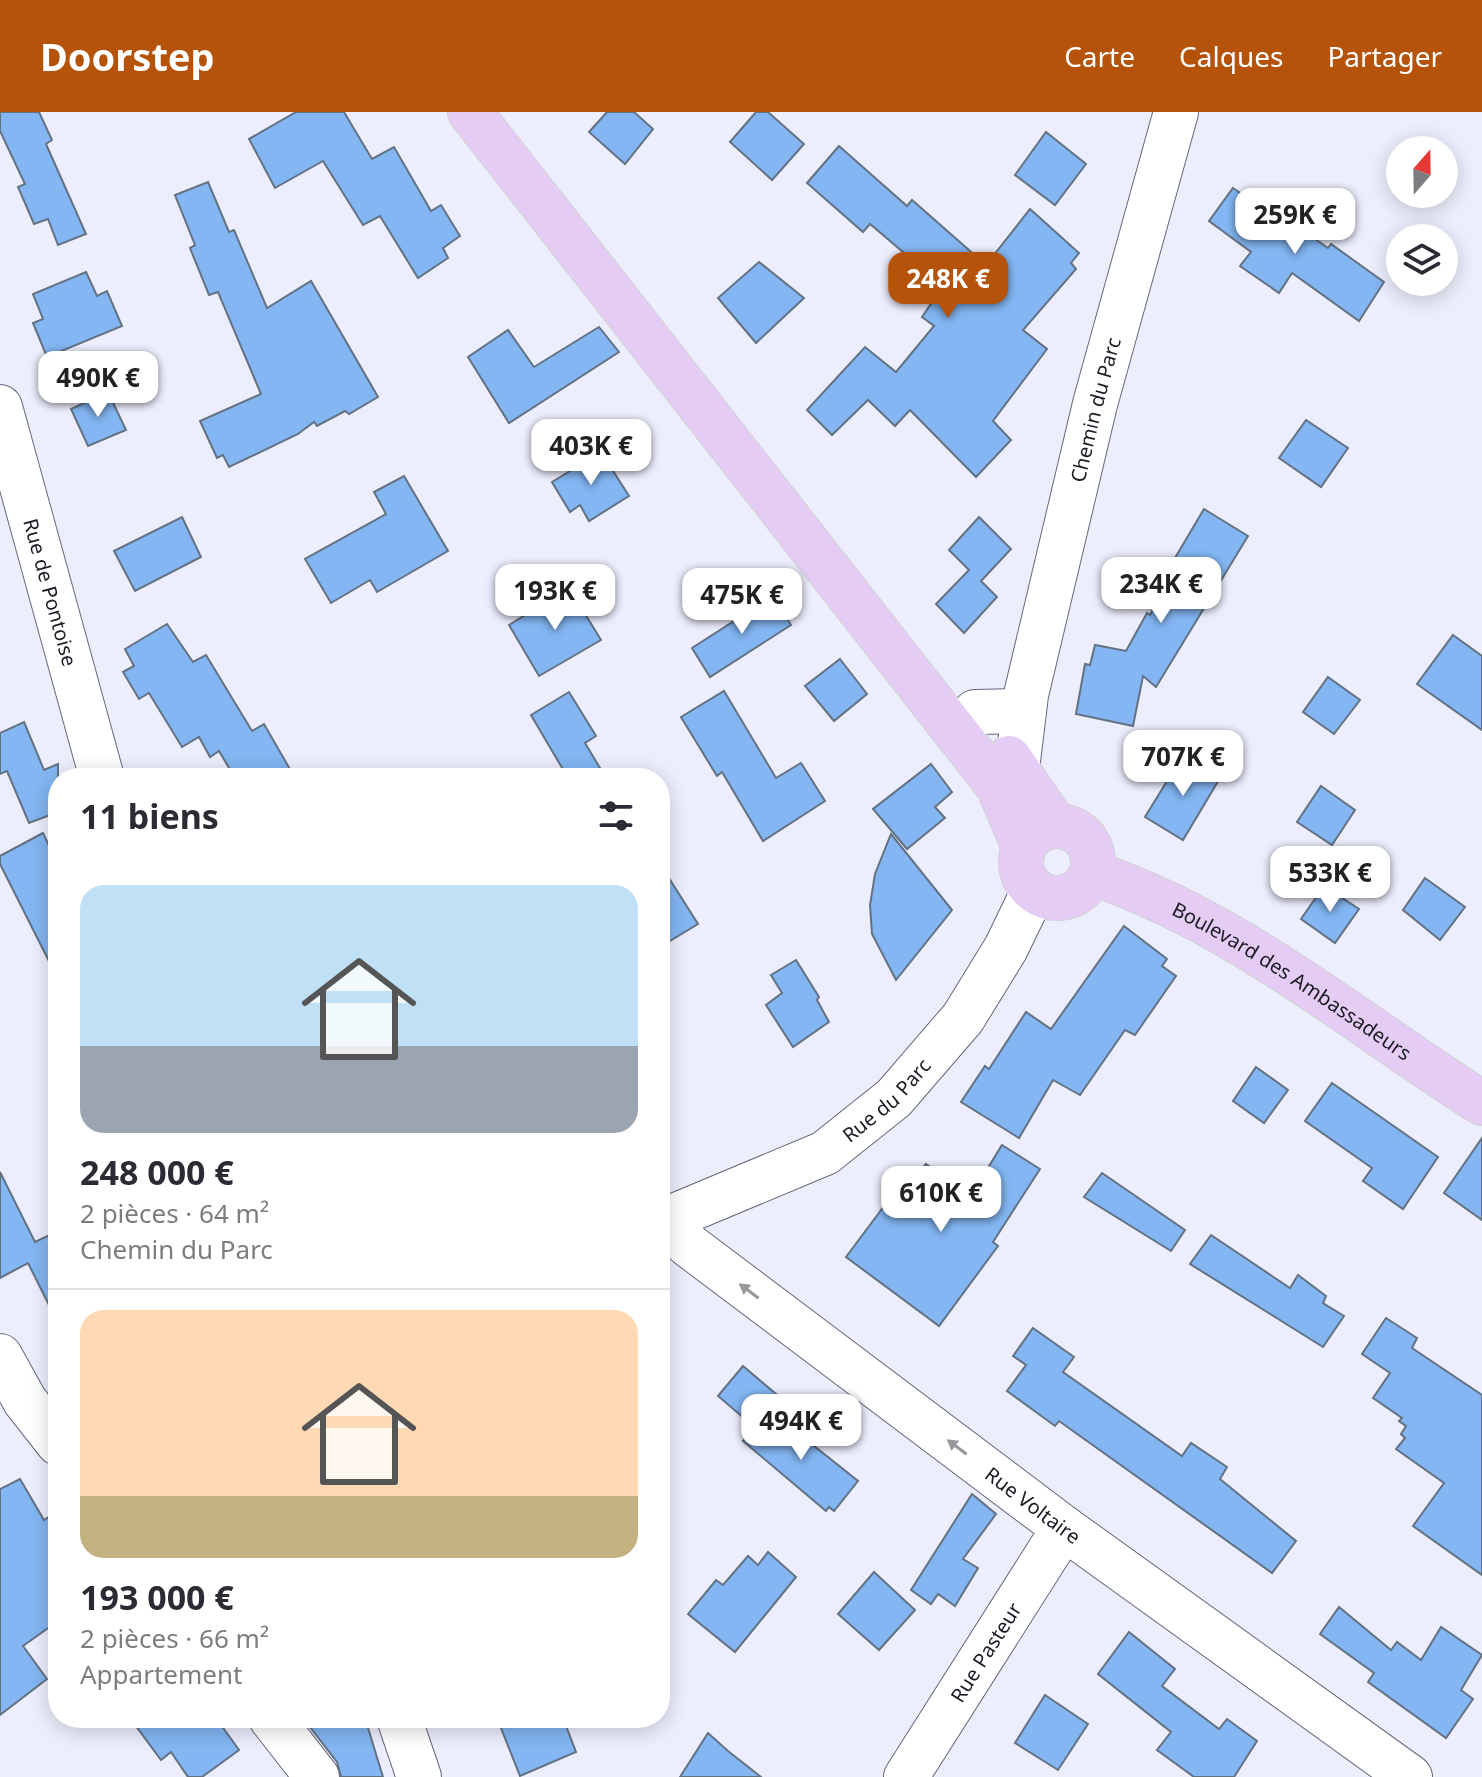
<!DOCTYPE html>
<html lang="fr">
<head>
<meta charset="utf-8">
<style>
  body { margin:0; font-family:"Noto Sans",sans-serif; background:#f7f7f7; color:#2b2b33; height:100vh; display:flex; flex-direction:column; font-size:30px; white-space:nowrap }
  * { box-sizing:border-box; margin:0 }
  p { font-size:26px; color:#7c7c81 }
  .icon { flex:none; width:44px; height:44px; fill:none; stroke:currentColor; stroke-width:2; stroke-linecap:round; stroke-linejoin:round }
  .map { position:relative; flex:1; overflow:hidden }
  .details { position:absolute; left:48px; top:656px; width:622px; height:960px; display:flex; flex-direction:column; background:#fff; border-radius:32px; box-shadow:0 4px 20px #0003 }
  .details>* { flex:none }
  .needle { width:52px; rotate:20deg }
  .fabs { position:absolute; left:1386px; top:24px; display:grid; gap:16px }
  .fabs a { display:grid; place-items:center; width:72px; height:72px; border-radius:50%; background:#fff; box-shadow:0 4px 20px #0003; font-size:40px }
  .price { position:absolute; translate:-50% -68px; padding:0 18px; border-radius:16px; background:#fff; color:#222; font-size:26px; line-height:52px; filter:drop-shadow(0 2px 4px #0008) }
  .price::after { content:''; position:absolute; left:50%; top:48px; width:24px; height:18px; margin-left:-12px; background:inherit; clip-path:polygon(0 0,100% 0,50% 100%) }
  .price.on { background:#b45309; color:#fff }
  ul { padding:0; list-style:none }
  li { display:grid; align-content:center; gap:16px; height:424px; padding:0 32px }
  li+li { border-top:2px solid #e1e1e2 }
  li span { display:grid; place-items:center; height:248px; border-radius:24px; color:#555 }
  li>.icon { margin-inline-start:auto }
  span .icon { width:144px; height:144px; fill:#fffc; stroke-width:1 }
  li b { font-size:34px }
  h2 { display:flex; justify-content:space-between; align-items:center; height:96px; padding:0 32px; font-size:34px }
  header { display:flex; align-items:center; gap:48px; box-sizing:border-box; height:112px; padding:0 40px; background:#b45309; color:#fff }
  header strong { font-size:38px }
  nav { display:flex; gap:44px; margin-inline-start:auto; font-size:28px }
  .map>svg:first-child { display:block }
  .building { fill:#83b6f2; stroke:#637283; stroke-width:2 }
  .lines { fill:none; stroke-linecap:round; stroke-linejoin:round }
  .minor-casing { stroke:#66677c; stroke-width:46 }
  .major-casing { stroke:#d1d2d3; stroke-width:46 }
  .minor { stroke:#fff; stroke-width:44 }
  .major { stroke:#e5ccf4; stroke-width:44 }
  .oneway { fill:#98999c }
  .labels { text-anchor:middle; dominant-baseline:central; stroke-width:6; stroke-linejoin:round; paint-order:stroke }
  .street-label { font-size:20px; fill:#1b1c24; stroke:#edeefd }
</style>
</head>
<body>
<header>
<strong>Doorstep</strong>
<nav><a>Carte</a><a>Calques</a><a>Partager</a></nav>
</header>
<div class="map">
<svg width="1482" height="1665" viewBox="0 0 1482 1665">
  <rect width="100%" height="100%" fill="#edeefd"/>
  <g class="building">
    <polygon points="0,0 39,0 52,28 46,32 86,122 58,133 48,107 34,112 18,75 25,72 0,19"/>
    <polygon points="296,0 344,0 372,47 394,35 431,99 441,93 460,124 443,136 448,146 418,166 380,104 363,113 323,49 275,76 249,27"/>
    <polygon points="607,0 634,0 653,17 625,52 589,20"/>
    <polygon points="756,0 768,0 804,32 772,68 730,30"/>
    <polygon points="1046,20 1086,52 1055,93 1015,63"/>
    <polygon points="839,34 907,94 912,88 986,153 1030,97 1079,141 1071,151 1076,157 1023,218 1047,237 993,309 1011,328 976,365 910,298 895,314 868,288 832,323 807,298 865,235 896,260 934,214 922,205 943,174 870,112 863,120 807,71"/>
    <polygon points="208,70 229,120 234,118 267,196 311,169 378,285 349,302 345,299 317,314 314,310 298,322 229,355 223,343 217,346 200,309 261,282 218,180 209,183 190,136 195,133 175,83"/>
    <polygon points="1233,76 1275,105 1278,101 1328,136 1331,132 1384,170 1359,209 1292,161 1279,181 1240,154 1251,140 1209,109"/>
    <polygon points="759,150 804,186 756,231 718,186"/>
    <polygon points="86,160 97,184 107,179 122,214 47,245 33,211 43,207 33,182"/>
    <polygon points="599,215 619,240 509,311 468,245 508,218 534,255"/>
    <polygon points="108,280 126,318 88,334 71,297"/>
    <polygon points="1306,308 1348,336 1321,375 1279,346"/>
    <polygon points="601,340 629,384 589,409 580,393 570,400 552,370"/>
    <polygon points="404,364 448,439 377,480 370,468 331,491 305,447 386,402 374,380"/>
    <polygon points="1204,397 1248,424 1156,575 1143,564 1133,614 1076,602 1085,552 1090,553 1095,533 1126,539 1147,501 1150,503 1180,449 1175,446"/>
    <polygon points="182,405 201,445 135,479 114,439"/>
    <polygon points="979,405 1011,437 981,469 997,485 964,521 936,492 969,458 949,438"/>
    <polygon points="569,476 601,528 539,564 509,513"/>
    <polygon points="773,484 791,513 710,565 692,536"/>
    <polygon points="167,512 193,550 206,543 252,619 264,612 295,666 235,666 219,639 210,645 199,625 182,635 149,581 139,587 123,560 134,554 125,537"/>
    <polygon points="1453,523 1482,544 1482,618 1417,572"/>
    <polygon points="840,547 867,582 834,609 805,574"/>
    <polygon points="1328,565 1360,588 1334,622 1303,600"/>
    <polygon points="724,579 776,666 801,651 825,689 763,729 722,660 717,664 681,605"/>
    <polygon points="569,580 596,624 585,631 606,666 568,666 531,603"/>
    <polygon points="24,610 44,658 58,652 58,700 29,711 7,659 0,662 0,621"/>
    <polygon points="1183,643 1220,666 1183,728 1145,705"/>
    <polygon points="931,652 952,680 935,695 945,706 907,737 873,697"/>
    <polygon points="1321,674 1355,698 1332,733 1297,710"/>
    <polygon points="43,721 58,753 58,867 0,752 0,744"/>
    <polygon points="891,722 952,798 896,868 872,822 870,793 875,762"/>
    <polygon points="660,752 698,812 660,835"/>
    <polygon points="1425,766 1465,795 1440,828 1403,798"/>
    <polygon points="1324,774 1359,797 1335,831 1301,807"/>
    <polygon points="1124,814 1167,847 1162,854 1176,864 1135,923 1125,918 1080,983 1053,968 1019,1026 961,990 985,954 989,957 1026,900 1051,917"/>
    <polygon points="796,848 819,885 817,888 829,910 793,935 766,893 782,881 771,863"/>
    <polygon points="1256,955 1288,978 1264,1011 1233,989"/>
    <polygon points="1332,971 1438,1045 1403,1097 1363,1069 1372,1056 1305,1009"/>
    <polygon points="1482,1026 1482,1108 1444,1081"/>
    <polygon points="1002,1033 1040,1057 993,1130 998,1134 939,1214 846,1145 902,1070 908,1074 926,1052 970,1085"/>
    <polygon points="0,1060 35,1130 58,1119 58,1211 28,1151 0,1166"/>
    <polygon points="1102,1061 1185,1118 1171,1139 1084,1085"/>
    <polygon points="1211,1123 1290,1176 1298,1163 1326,1184 1323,1191 1344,1204 1323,1235 1190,1152"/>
    <polygon points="1386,1206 1417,1226 1412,1236 1482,1283 1482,1463 1413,1414 1444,1371 1396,1337 1405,1326 1401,1322 1406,1314 1399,1309 1402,1306 1373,1286 1390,1261 1362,1242"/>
    <polygon points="1033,1216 1074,1245 1063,1260 1182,1344 1191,1331 1227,1355 1220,1367 1296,1429 1272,1461 1059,1309 1055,1314 1007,1279 1026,1253 1013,1244"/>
    <polygon points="743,1254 776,1282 752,1313 718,1284"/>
    <polygon points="769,1298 858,1369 834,1399 829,1395 826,1399 743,1329"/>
    <polygon points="20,1367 44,1408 58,1399 58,1509 23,1534 47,1567 0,1603 0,1377"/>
    <polygon points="972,1382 996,1402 963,1447 978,1456 955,1494 938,1482 931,1492 911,1478"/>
    <polygon points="768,1440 796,1465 735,1540 688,1502 716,1468 723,1473 748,1444 758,1453"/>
    <polygon points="874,1460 915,1498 879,1538 838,1502"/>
    <polygon points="1339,1495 1391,1538 1397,1530 1421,1548 1441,1515 1482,1543 1461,1578 1473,1587 1446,1626 1368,1570 1374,1561 1320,1522"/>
    <polygon points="1129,1520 1175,1557 1162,1574 1219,1617 1227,1607 1257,1629 1234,1665 1194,1665 1157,1638 1171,1620 1098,1562"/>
    <polygon points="1045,1583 1088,1612 1058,1658 1015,1631"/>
    <polygon points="130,1606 216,1606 239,1638 202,1665 188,1665 171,1640 161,1648"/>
    <polygon points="303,1606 365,1606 383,1665 341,1665 337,1650"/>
    <polygon points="497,1606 563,1606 576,1640 520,1664"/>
    <polygon points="708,1621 728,1639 761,1665 680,1665"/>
  </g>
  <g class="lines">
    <g class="minor-casing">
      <g id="minor">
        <path id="s1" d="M0,295L102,666"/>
        <polyline points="975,600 1024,599"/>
        <path id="s2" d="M1017,657L1026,583L1095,292L1176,0"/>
        <path id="s3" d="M671,1106L687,1132L1064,1416L1410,1665"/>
        <path id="s4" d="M660,1110L825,1041L894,986L963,906L1006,836L1034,778"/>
        <polyline points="0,1244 25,1289 58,1331"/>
        <polyline points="271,1606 317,1665"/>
        <polyline points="399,1606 419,1665"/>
        <path id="s5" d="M906,1665L1064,1416"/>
      </g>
    </g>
    <g class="major-casing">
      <g id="major">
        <polyline points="470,0 998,674 1024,735"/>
        <polyline points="1009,646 1055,713"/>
        <circle cx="1057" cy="750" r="36"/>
        <path id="s6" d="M1092,761C1237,810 1354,910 1482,991"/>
      </g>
    </g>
    <use href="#minor" class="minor"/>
    <use href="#major" class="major"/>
  </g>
  <defs><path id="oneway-solid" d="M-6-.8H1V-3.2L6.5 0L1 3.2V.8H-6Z" transform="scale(2)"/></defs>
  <g class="oneway">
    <use href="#oneway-solid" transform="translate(749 1179) rotate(-143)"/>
    <use href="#oneway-solid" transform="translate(957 1335) rotate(-143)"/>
  </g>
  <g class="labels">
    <g class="street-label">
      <text stroke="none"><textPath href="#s2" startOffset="368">Chemin du Parc</textPath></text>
      <text stroke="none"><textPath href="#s1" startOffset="192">Rue de Pontoise</textPath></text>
      <text stroke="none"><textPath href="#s6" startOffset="228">Boulevard des Ambassadeurs</textPath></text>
      <text stroke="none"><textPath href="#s4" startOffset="260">Rue du Parc</textPath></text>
      <text stroke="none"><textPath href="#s3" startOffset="464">Rue Voltaire</textPath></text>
      <text stroke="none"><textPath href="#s5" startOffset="148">Rue Pasteur</textPath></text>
    </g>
  </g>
</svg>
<div class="fabs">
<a><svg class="needle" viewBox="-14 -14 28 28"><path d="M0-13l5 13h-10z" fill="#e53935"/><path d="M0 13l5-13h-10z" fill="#7c7c81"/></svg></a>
<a><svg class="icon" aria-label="layers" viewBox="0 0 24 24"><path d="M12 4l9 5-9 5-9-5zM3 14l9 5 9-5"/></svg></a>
</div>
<b class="price" style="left:1295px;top:144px">259K €</b>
<b class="price on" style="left:948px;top:208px">248K €</b>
<b class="price" style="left:98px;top:307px">490K €</b>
<b class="price" style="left:591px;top:375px">403K €</b>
<b class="price" style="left:1161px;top:513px">234K €</b>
<b class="price" style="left:555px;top:520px">193K €</b>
<b class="price" style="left:742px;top:524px">475K €</b>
<b class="price" style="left:1183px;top:686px">707K €</b>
<b class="price" style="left:1330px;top:802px">533K €</b>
<b class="price" style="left:941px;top:1122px">610K €</b>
<b class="price" style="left:801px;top:1350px">494K €</b>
<section class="details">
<h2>11 biens<svg class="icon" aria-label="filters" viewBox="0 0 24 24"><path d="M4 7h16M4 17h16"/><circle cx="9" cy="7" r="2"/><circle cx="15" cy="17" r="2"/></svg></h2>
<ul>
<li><span style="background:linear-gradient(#bfe0f5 65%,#9aa5b1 0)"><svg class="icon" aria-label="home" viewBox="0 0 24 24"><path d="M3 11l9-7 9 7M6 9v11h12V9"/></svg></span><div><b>248 000 €</b><p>2 pièces · 64 m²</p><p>Chemin du Parc</p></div></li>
<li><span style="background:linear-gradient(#ffd9b3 75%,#c2b280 0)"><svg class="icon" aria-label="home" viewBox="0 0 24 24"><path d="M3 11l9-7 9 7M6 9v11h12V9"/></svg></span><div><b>193 000 €</b><p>2 pièces · 66 m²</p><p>Appartement</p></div></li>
</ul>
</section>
</div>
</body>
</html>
